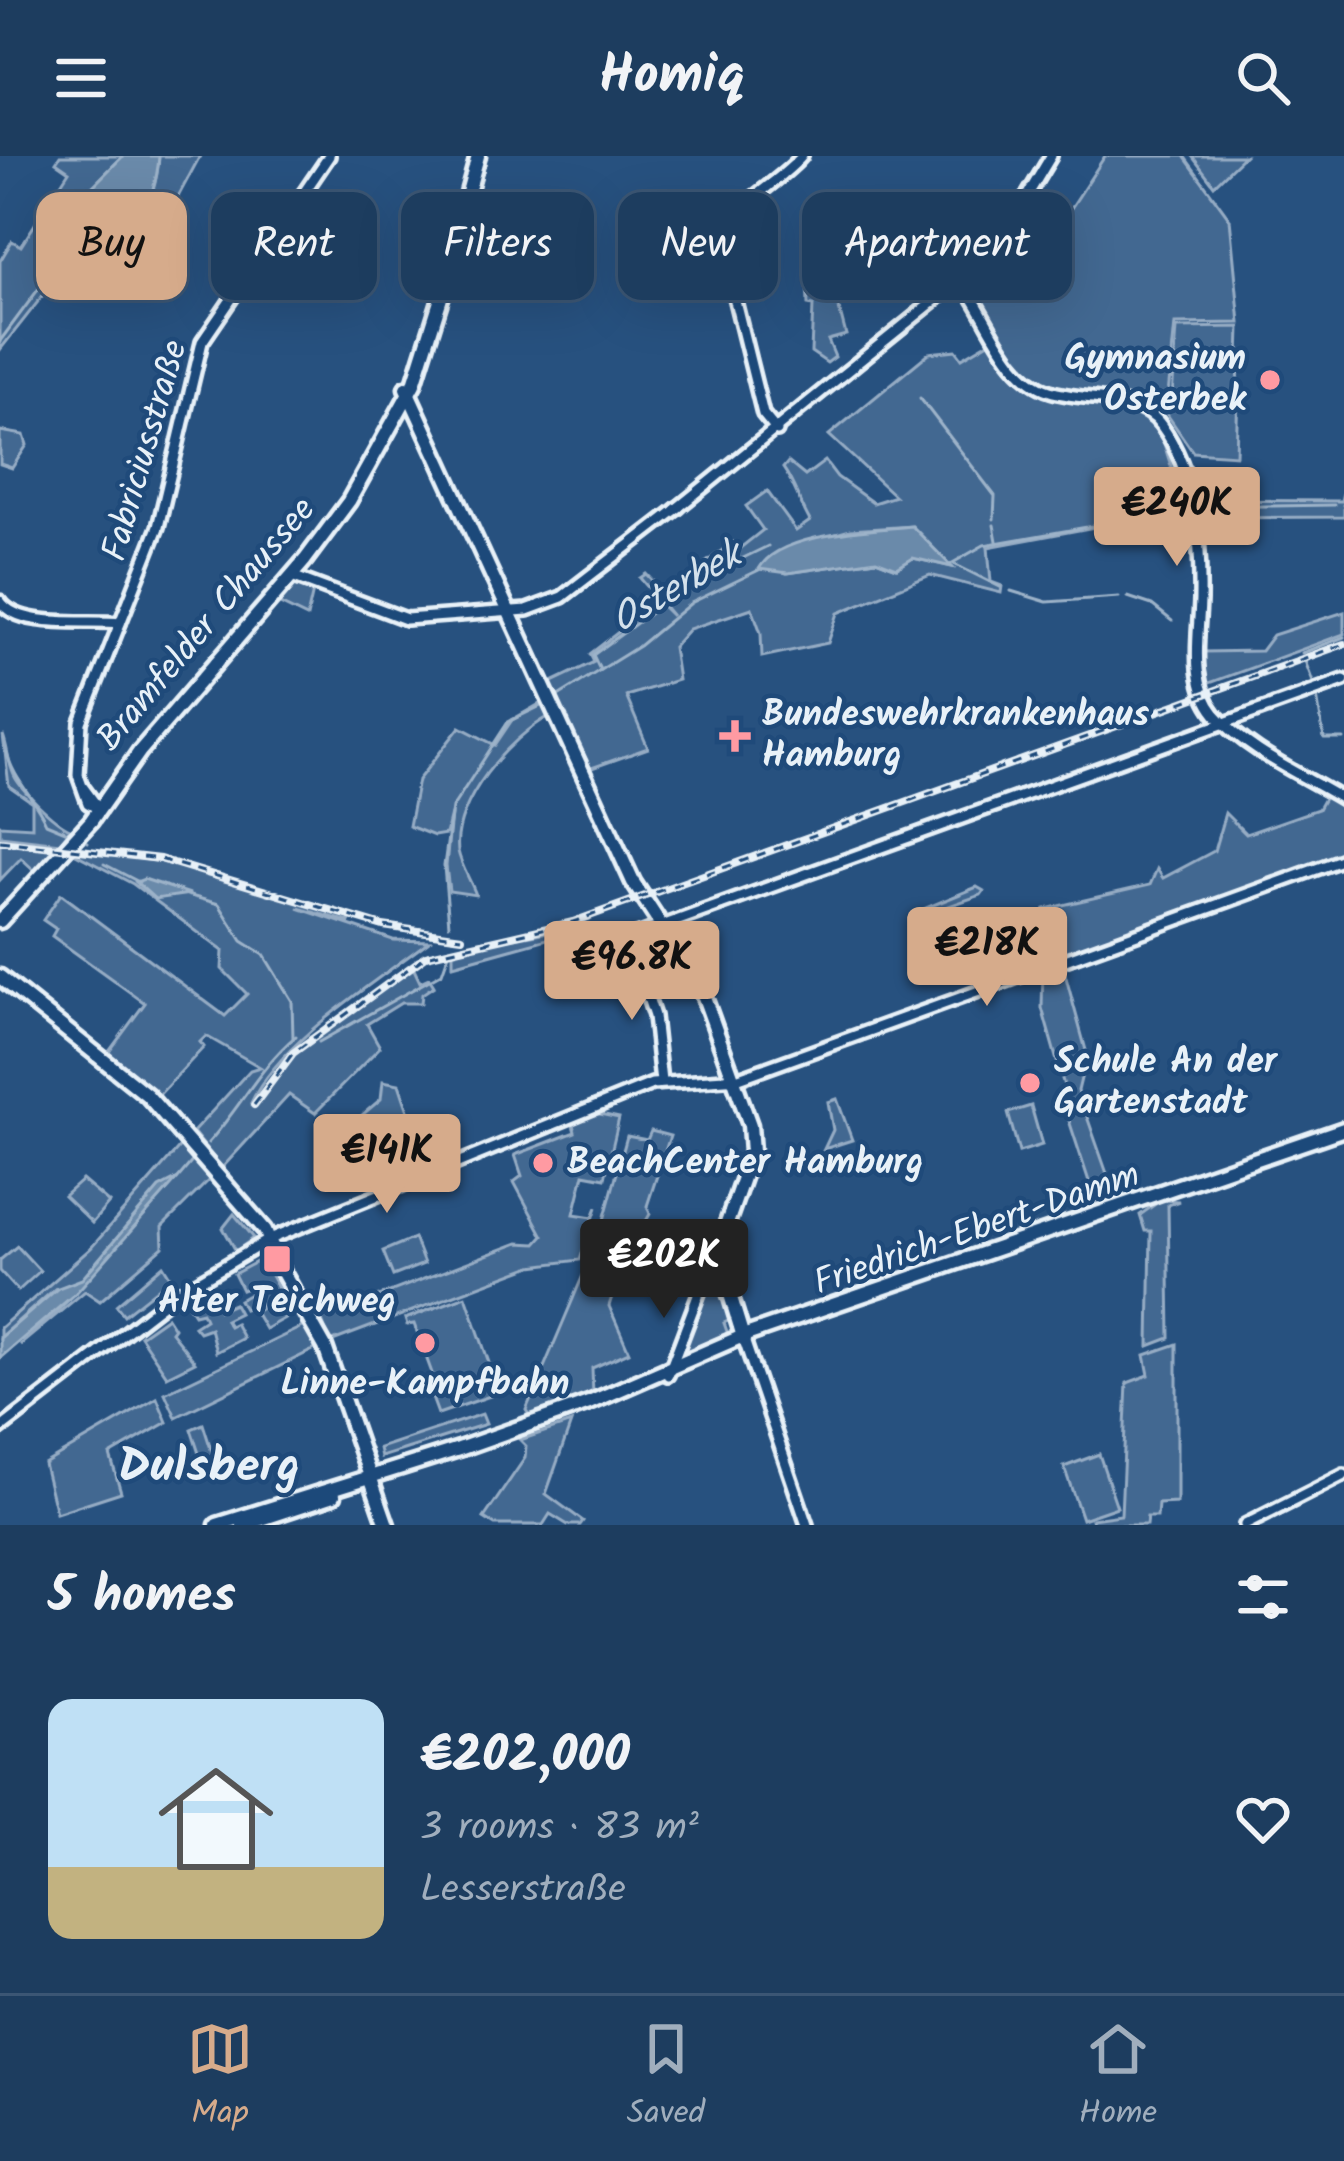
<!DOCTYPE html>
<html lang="en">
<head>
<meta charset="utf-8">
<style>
  body { margin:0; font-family:Kalam,sans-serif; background:#2a4868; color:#f1f3f6; height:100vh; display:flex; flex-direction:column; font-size:45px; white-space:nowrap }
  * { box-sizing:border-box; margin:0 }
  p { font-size:39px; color:#a0aebd }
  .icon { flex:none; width:66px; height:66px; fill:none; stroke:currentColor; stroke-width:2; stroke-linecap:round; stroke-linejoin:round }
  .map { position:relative; height:1369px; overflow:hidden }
  .sheet { display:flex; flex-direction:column; background:#1d3d5f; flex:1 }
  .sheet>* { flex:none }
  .guide { position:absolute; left:36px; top:36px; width:1272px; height:108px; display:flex; gap:24px }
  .price { position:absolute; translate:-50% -102px; padding:0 27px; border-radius:12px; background:#d6ab8b; color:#111; font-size:39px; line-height:78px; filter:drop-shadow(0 3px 6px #0008) }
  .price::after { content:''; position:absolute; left:50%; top:72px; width:36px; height:27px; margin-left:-18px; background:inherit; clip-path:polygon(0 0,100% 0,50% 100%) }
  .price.selected { background:#222; color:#fff }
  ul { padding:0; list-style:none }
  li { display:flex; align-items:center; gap:36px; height:300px; padding:0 48px }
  li span { display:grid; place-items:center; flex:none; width:336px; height:240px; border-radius:24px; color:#555 }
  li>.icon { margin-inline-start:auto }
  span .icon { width:144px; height:144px; fill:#fffc; stroke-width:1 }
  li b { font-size:51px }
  h2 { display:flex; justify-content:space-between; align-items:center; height:144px; padding:0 48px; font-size:51px }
  .tag { padding:0 42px; border-radius:24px; background:#1d3d5f; box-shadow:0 12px 48px #0002,0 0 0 3px #3b5674; font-size:42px; line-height:108px }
  .tag.selected { background:#d6ab8b; color:#111 }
  header { display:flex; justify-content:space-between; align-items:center; height:156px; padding:0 48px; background:#1d3d5f; font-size:54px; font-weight:700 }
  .dock { display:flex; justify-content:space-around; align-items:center; height:168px; border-top:3px solid #3b5674; background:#1d3d5f; font-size:33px; color:#a0aebd }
  .dock a { display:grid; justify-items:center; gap:6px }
  .dock .selected { color:#d6ab8b }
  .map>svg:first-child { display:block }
  .green { fill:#436891; stroke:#96acc4; stroke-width:3; fill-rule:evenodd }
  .water { fill:#6b8aaa; stroke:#9db3c9; stroke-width:3 }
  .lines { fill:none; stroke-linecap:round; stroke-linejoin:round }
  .stream { stroke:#9db3c9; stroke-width:3 }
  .minor-casing { stroke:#e8f1f8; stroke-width:18 }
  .major-casing { stroke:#e8f1f8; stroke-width:21 }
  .minor { stroke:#1f4a7a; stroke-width:9 }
  .major { stroke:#1f4a7a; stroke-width:12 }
  .rail-casing { stroke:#e8f1f8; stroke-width:8 }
  .rail { stroke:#1f4a7a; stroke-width:3; stroke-dasharray:9; stroke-linecap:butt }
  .poi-dot { fill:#ff9aa2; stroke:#1f4a7a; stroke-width:4.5 }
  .labels { text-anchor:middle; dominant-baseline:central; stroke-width:9; stroke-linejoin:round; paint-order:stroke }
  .poi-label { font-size:36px; font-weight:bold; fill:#e8f1f8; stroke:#1f4a7a; text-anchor:start }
  .street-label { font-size:36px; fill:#e8f1f8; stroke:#1f4a7a }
  .water-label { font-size:39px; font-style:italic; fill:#d5e2ec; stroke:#1f4a7a }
  .district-label { font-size:48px; font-weight:bold; fill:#e8f1f8; stroke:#1f4a7a }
</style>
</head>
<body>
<header><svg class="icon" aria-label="menu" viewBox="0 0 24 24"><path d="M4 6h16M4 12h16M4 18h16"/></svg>Homiq<svg class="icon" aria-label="search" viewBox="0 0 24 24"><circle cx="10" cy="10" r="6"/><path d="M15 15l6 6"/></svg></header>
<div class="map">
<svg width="1344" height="1369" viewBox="0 0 1344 1369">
  <rect width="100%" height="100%" fill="#27517f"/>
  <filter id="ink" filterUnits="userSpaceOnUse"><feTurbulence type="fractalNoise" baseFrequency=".00833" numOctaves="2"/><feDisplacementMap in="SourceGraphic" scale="24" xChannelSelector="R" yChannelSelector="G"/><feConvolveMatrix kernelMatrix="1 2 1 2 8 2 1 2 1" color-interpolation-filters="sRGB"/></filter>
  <g filter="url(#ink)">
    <g class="green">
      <path d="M60,0H123L79,44L60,55L51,72L50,94L74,110C126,108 157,47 159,0H200L172,52C163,58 155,58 149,65C123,99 96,137 48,133L0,194V105L12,85L21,90L69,15L56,6Z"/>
      <polygon points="1105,0 1184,0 1230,63 1240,167 1175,168 1168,239 1158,250 1048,232 1015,203 976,141 1012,124 1040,120 1062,66"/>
      <polygon points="1192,0 1244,0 1214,29"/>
      <polygon points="901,44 921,47 912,52 937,96 945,93 951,103 946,107 956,120 947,128 925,103 907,103 907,57"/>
      <polygon points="807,121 834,133 846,179 828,184 835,201 827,207 811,196 813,150 808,149"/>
      <polygon points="1240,171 1236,299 1193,296 1164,254 1172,241 1177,172"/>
      <path d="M994,183L1033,231L1046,239L1149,260L1159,272L1185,354L988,391L991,426L1002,430L1001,437L930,419L838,457L828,487L762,501L761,477L752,452L689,473L673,491L678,524L626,540L648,592L586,614L548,528L594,506L590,498L647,454L640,446L649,437L672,460L640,422L646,418L669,442L699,424L693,416L733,386L739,393L763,374L746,350L767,335L796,375L810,365C800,348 794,327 783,312L788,306L805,320L825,305L837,321L873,347L895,340L829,279L929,197L956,194L962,202ZM912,370L951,411L913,402L897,412L876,404L788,417L800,388L850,374Z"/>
      <polygon points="0,275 24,279 27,289 12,312 0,308"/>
      <polygon points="1344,332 1344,361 1201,362 1200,344 1341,345"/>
      <polygon points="294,428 313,435 307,461 278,447"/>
      <polygon points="1344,456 1344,478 1207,528 1203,496 1261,495 1273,479"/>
      <path d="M543,546L550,560C510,581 452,647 458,695C461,710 471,725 476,739L449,735L446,710L451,658L446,678L434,680L409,670L418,624L460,571L495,589L512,564Z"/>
      <path d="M3,579C8,592 8,607 14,619C21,634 54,666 70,673L60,687L0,680V669L32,671V646L9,630Z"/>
      <polygon points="1327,637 1344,648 1344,701 1061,799 1045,753 1150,729 1157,713 1163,722 1214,695 1225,657 1246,678 1318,653"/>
      <polygon points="0,686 59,693 35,715 21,702 0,724"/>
      <path d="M76,694L170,707L351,761L349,766L298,752L393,784L429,785C374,827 280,885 251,947L255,950L296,896L399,817L412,809L420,826L429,822L434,830L422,838L421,847H401L367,868L380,891L315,957L289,939L221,1013L182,970L217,1006L193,976L250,914L260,911L206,880L200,886L204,891L158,940L108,897L145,847L52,780L56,773L43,764L61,738L225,860L247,838L222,813L223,795L133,728L72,696Z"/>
      <polygon points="977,731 984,735 981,739 920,760 914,757"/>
      <polygon points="565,773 568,784 558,780 453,809 453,793"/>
      <polygon points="1062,807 1087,898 1078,935 1117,1046 1098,1053 1063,946 1066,937 1042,852 1043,814"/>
      <polygon points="383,925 399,928 414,973 361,990 357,1007 344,1003 348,971 381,943"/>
      <polygon points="837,943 852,984 824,993 833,974 828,946"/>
      <polygon points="1031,950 1042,989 1019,996 1008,957"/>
      <polygon points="595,957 619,962 605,1022 584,1018 574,1058 593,1061 597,1051 580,1104 532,1110 330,1186 321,1162 518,1087 536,1088 543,1080 514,1026 522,1020 515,999 575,976 572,965"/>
      <polygon points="651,975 670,980 647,1050 650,1058 624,1103 609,1150 629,1196 592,1212 593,1241 531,1262 526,1254 600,1079 616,1085 622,1070 609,1065 601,1075 627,980 647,984"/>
      <polygon points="184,986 214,1019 162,1071 163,1091 100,1145 85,1135 20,1189 75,1138 56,1132 0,1181 0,1172 91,1092"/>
      <polygon points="82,1024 109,1047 92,1067 64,1040"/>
      <polygon points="1161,1044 1179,1045 1168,1049 1170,1182 1149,1190 1151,1075 1145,1075 1140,1059"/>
      <polygon points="234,1058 254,1082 236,1095 223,1072"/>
      <polygon points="414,1082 424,1108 393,1120 383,1095"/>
      <polygon points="17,1090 40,1115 18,1135 0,1115 0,1104"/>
      <polygon points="262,1103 292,1158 265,1173 255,1156 262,1152 259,1146 244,1153 239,1144 253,1136 250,1131 242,1134 234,1118"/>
      <polygon points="163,1109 171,1122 124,1159 116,1149"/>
      <polygon points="711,1120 732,1163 724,1167 729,1181 682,1202"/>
      <polygon points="213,1131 222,1144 220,1154 234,1148 239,1157 225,1164 229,1170 235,1167 243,1182 216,1196 210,1172 199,1176 194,1170 205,1163 202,1156 194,1158 187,1147"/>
      <polygon points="466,1140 496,1227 490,1229 493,1239 438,1258 432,1242 440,1239 414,1168 407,1169 405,1163"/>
      <polygon points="167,1161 174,1172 171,1176 195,1206 167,1220 140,1180"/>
      <polygon points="306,1169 317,1192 176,1261 165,1237"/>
      <polygon points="1177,1188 1177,1347 1158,1348 1157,1361 1147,1361 1146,1369 1093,1369 1092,1363 1121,1359 1127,1227 1149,1219 1145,1199"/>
      <polygon points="157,1242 167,1266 110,1299 121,1336 56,1357 44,1308"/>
      <polygon points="482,1258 486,1268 381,1301 379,1292"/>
      <polygon points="571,1267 546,1338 583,1365 580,1369 568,1369 550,1358 543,1369 495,1369 484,1362 525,1302 526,1290 520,1284"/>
      <polygon points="203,1268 219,1318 207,1322 191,1273"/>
      <polygon points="1099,1298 1117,1351 1082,1363 1064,1311"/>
    </g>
    <g class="water">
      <path d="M123,0H159C156,47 127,108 73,110L50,94L51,72L60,55L74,42L78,45Z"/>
      <path d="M912,370L952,411L913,402L897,412L876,404L788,417L759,413C779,376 875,374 912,370Z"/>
      <polygon points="144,723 190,738 155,743 136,726"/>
      <polygon points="178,1022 76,1137 0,1202 0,1182 58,1132 82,1123 159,1032"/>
    </g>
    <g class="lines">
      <g class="stream">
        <polyline points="0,185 63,100"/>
        <polyline points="920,242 995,340 994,363"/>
        <polyline points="1343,349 1344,349"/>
        <polyline points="1201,351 1334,349"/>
        <polyline points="994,369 997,385"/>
        <polyline points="737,405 768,390"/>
        <polyline points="954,408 1000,431"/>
        <polyline points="949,409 984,389 1184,354"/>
        <polyline points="1011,435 1047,446 1119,441"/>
        <polyline points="1128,441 1152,449 1172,465"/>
        <polyline points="670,442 718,416"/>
        <polyline points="1302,497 1344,481"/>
        <polyline points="1305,505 1314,529"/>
        <polyline points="600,514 593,499 668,444"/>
        <polyline points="1317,540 1324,583 1344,583"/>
        <polyline points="555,542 639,490 691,447 759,414"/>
        <path d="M7,596C12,622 35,642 46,667L68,676"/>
        <polyline points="84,684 88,686"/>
        <polyline points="104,708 139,726"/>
        <polyline points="187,739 219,748 242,785 264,799 292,845 293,882"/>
        <polyline points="449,769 444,710 452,652 508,566 543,549"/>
        <polyline points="319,886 442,817 449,797"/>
        <path d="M208,987C240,952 260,910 296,880"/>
        <polyline points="178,1022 195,1002"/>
      </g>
      <g class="minor-casing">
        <g id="minor">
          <path d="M960,124C988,157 1004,221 1050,235C1083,246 1138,237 1161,269C1196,317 1201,385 1200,444C1199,482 1189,526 1215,558C1247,595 1303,619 1344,644"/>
          <path d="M777,275L763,258L719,80C728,53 782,25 802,0"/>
          <polyline points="675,354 955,128 1009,70 1051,0"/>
          <polyline points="292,420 406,463 527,454 562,441 679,351"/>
          <path d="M0,445C19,474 89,463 120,467"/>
          <polyline points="82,630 99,653 88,647 78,619 81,566 158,371 202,186 329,0"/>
          <polyline points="661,926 654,860 631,789 637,779 1344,524"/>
          <polyline points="745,1187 807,1369"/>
          <polyline points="668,1219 707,1116 718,1108"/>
          <polyline points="0,1273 169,1143 270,1083 652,928 739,922 1344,703"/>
          <polyline points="1245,1369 1344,1319"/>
        </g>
      </g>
      <g class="major-casing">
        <g id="major">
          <polyline points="442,132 478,0"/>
          <polyline points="406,232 633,726 699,827 750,969 752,996 717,1096 744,1184"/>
          <polyline points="0,765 91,665 140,595 305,404 349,345 414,228 446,126"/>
          <polyline points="0,821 147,939 265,1074 275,1097"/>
          <polyline points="269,1092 325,1191 387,1369"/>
          <polyline points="217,1369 459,1293 589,1247 743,1180 1344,973"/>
          <polyline points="243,1369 334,1339"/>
        </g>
      </g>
      <use href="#minor" class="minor"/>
      <use href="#major" class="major"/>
      <g class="rail-casing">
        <g id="rail">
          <polyline points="0,685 160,703 383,770 462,781"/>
          <polyline points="254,949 293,897 426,800 573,766 1344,488"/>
        </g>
      </g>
      <use href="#rail" class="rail"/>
    </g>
  </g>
  <g class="poi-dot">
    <circle cx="1270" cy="224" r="12"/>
    <path d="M729 562h12v12h12v12h-12v12h-12v-12h-12v-12h12z"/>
    <circle cx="1030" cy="927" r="12"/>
    <circle cx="543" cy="1007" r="12"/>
    <rect x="262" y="1088" width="30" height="30" rx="6"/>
    <circle cx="425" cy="1187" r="12"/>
  </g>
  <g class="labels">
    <g class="poi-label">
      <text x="1246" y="203" text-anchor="end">Gymnasium<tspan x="1246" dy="41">Osterbek</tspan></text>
      <text x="762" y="559">Bundeswehrkrankenhaus<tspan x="762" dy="41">Hamburg</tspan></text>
      <text x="1054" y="906">Schule An der<tspan x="1054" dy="41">Gartenstadt</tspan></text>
      <text x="567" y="1007">BeachCenter Hamburg</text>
      <text x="277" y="1146" text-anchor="middle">Alter Teichweg</text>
      <text x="425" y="1228" text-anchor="middle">Linne-Kampfbahn</text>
    </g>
    <g class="street-label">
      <text transform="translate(146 295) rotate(-74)">Fabriciusstraße</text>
      <text transform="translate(207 469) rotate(-50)">Bramfelder Chaussee</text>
      <text transform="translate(977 1074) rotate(-19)">Friedrich-Ebert-Damm</text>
    </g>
    <g class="water-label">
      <text transform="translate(677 433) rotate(-30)">Osterbek</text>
    </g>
    <g class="district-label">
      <text x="209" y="1312">Dulsberg</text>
    </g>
  </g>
</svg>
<b class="price" style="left:1177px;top:413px">€240K</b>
<b class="price" style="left:987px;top:853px">€218K</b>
<b class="price" style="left:632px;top:867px">€96.8K</b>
<b class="price" style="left:387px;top:1060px">€141K</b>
<b class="price selected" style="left:664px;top:1165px">€202K</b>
<div class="guide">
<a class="tag selected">Buy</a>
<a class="tag">Rent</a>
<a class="tag">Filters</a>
<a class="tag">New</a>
<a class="tag">Apartment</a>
</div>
</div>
<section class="sheet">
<h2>5 homes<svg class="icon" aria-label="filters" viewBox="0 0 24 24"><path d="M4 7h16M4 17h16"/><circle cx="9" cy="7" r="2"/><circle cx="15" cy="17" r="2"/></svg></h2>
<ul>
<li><span style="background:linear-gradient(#bfe0f5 70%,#c2b280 0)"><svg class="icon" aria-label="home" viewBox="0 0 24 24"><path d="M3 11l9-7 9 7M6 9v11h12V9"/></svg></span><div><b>€202,000</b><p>3 rooms · 83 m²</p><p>Lesserstraße</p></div><svg class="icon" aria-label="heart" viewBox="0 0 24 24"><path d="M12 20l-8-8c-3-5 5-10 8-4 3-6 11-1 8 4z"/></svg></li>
</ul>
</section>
<nav class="dock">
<a class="selected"><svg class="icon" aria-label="map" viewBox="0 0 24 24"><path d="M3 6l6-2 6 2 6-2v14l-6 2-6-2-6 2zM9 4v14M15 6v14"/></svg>Map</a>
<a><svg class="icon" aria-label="saved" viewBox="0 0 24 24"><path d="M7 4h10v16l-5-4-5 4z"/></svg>Saved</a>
<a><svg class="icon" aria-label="home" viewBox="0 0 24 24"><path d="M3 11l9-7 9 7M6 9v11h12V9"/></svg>Home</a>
</nav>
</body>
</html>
